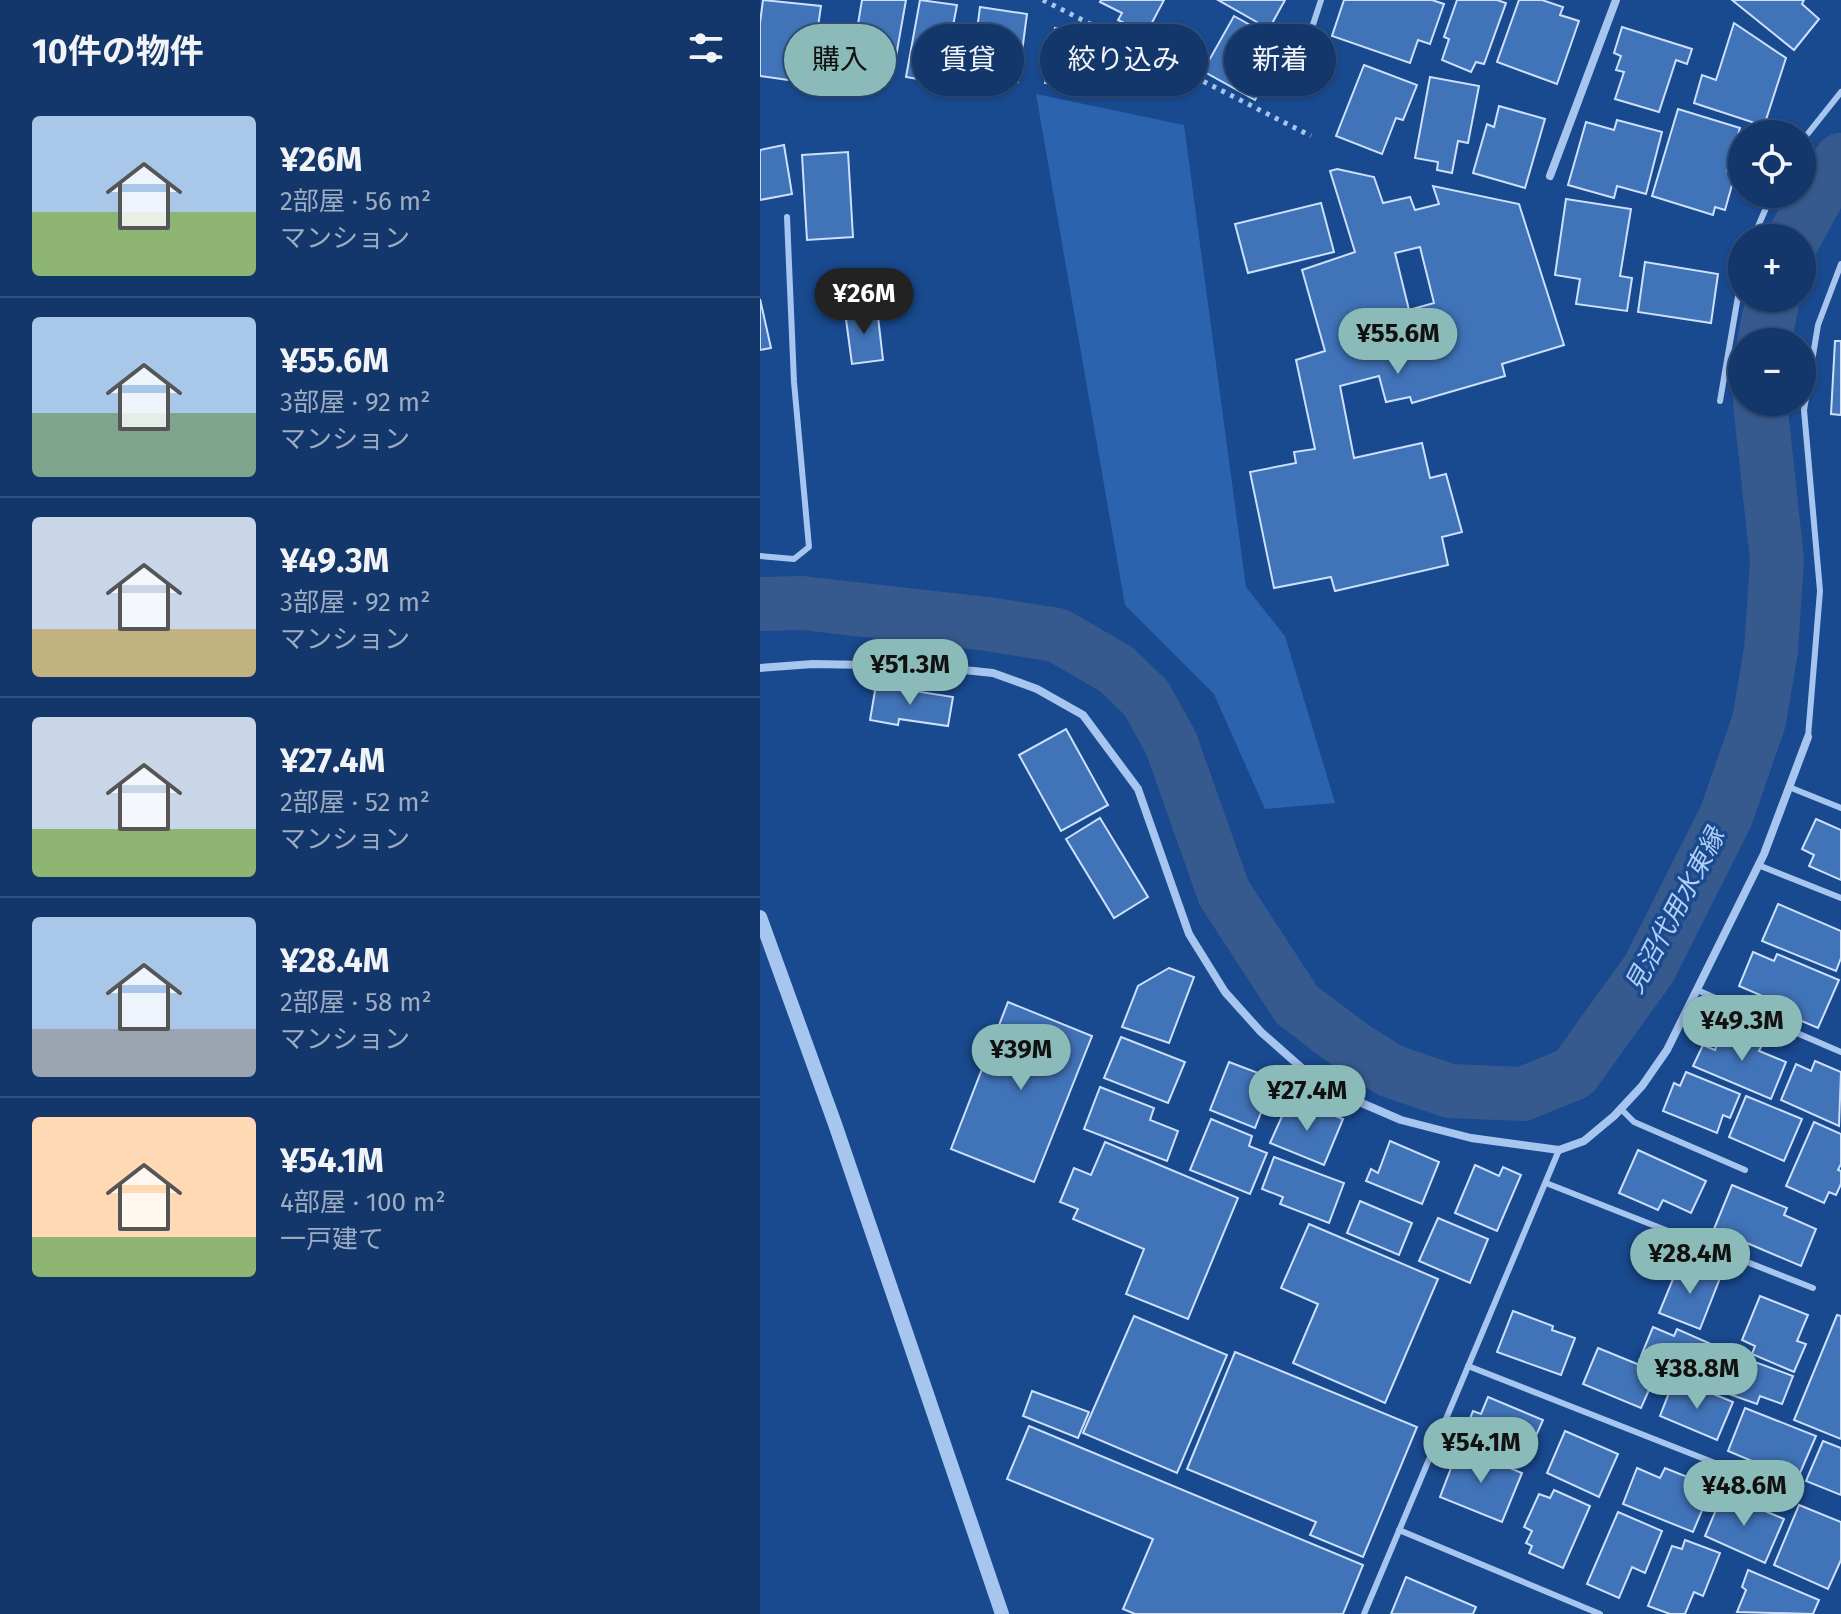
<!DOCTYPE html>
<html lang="ja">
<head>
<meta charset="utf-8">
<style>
  body { margin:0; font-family:"Fira Sans","Noto Sans JP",sans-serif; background:#1c3f71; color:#f1f3f6; height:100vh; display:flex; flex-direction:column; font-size:30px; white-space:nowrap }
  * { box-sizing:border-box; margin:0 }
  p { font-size:26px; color:#9dacc1 }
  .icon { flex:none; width:44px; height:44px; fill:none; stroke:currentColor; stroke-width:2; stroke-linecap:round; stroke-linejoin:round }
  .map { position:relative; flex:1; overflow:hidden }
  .panel { display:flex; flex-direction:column; background:#13376b; width:760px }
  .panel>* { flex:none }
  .banner { position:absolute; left:24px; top:24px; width:760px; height:72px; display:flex; gap:16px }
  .fabs { position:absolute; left:968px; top:120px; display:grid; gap:16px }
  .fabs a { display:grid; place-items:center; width:88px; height:88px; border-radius:50%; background:#13376b; box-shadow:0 2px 6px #0004,0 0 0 2px #32517e; font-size:40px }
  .price { position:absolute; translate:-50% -68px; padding:0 18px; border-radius:28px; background:#8bbbb9; color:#111; font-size:26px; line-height:52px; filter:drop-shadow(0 2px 4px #0008) }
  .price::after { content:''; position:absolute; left:50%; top:48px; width:24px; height:18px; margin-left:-12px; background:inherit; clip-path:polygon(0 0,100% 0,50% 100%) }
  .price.current { background:#222; color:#fff }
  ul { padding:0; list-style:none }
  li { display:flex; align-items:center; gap:24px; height:200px; padding:0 32px }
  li+li { border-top:2px solid #32517e }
  li span { display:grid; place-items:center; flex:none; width:224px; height:160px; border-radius:8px; color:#555 }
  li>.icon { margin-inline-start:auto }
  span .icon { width:96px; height:96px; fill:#fffc; stroke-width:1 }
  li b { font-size:34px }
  h2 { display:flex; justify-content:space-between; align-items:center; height:96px; padding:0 32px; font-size:34px }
  .chip { padding:0 28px; border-radius:36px; background:#13376b; box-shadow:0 2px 6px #0004,0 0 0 2px #32517e; font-size:28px; line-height:72px }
  .chip.current { background:#8bbbb9; color:#111 }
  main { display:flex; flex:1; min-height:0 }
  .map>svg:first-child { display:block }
  .green { fill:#2b63ae }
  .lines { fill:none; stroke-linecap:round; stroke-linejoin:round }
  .canal { stroke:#375a8e; stroke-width:54 }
  .building { fill:#4173b8; stroke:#cce0fb; stroke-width:2; fill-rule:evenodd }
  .path { stroke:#a6c5ef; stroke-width:5; stroke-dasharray:4 6; stroke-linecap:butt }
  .service { stroke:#a6c5ef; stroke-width:6 }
  .minor { stroke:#a6c5ef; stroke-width:8 }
  .tertiary { stroke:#a6c5ef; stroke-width:14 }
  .labels { text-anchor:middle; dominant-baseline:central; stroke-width:7; stroke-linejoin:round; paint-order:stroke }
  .water-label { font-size:26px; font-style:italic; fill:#b2cff6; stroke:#19498f }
</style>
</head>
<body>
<main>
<section class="panel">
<h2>10件の物件<svg class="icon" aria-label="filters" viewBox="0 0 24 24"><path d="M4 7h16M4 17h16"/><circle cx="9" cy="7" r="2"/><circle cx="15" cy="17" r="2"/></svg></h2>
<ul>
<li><span style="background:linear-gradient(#a9c7e8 60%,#8fb573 0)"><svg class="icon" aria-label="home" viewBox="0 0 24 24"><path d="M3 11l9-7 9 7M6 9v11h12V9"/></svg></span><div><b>¥26M</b><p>2部屋 · 56 m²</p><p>マンション</p></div></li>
<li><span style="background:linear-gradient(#a9c7e8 60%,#7fa58c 0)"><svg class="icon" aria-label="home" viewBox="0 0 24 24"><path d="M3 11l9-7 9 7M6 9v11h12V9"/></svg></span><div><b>¥55.6M</b><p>3部屋 · 92 m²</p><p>マンション</p></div></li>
<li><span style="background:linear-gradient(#c9d6e8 70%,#c2b280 0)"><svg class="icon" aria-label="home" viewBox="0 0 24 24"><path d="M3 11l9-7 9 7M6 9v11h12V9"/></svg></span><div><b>¥49.3M</b><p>3部屋 · 92 m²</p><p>マンション</p></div></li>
<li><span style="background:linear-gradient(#c9d6e8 70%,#8fb573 0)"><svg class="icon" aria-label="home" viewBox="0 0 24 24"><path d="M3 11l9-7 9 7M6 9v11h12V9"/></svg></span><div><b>¥27.4M</b><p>2部屋 · 52 m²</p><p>マンション</p></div></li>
<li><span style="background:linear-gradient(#a9c7e8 70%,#9aa5b1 0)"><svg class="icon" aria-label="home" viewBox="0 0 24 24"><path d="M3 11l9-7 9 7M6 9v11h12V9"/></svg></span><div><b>¥28.4M</b><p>2部屋 · 58 m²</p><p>マンション</p></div></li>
<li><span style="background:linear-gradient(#ffd9b3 75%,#8fb573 0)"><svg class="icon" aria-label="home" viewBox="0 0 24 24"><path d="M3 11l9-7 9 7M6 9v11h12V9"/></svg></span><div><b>¥54.1M</b><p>4部屋 · 100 m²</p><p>一戸建て</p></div></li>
</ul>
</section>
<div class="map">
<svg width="1081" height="1614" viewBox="0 0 1081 1614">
  <rect width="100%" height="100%" fill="#19498f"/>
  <polygon class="green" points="276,94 424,125 486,587 525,636 575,803 505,809 454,694 365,605"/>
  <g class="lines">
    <g class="canal">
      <polyline points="1034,238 1061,188 1081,160"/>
      <polyline points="1004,342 1013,298"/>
      <polyline points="0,604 42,603 227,624 297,635 356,669 386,698 411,743 464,893 537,1005 594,1048 631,1071 690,1091 763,1094 814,1073 889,969 966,816 999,721 1011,650 1017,560 1000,402"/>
    </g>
  </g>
  <g class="building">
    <polygon points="3,0 61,6 50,83 0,76 0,23"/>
    <polygon points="102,0 146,0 134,68 92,60"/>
    <polygon points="160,0 197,5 192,31 201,33 192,85 146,77"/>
    <polygon points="341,0 404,0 386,34 358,20 362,13 340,2"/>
    <polygon points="458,0 525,0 509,29"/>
    <polygon points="584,0 672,0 684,4 670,44 658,40 650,63 572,36"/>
    <polygon points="697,0 737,0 746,3 724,64 716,62 711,72 682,60 689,39 684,37"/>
    <polygon points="759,0 782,0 803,7 800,15 819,21 797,84 737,62"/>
    <polygon points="972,0 1044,0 1042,4 1059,19 1034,50"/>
    <polygon points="220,7 267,14 258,82 211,75"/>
    <polygon points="474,16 526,45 495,100 443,71"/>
    <polygon points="974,23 1026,58 1004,126 934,103 942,75 956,80"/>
    <polygon points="862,27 932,49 927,64 916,60 899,112 855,99 864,72 856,70 861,56 854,53"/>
    <polygon points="295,28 330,33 320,88 285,83"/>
    <polygon points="339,53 400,62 395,96 334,86"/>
    <polygon points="604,65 657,85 643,120 636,118 622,154 576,136"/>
    <polygon points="670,77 719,86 708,143 698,141 692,173 677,170 678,162 655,158"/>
    <polygon points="739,106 785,119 765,188 713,173 727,124 734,127"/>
    <polygon points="918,109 980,128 967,171 975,174 965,210 955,207 953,215 892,196"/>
    <polygon points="857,120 902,132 886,194 857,186 854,198 808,185 826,122 854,130"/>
    <polygon points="24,145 32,194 0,200 0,150"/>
    <polygon points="88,152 93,237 47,240 42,155"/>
    <path d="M577,169L614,177L623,203L650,197L655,210L679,204L673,186L759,204L804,345L742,364L745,376L652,403L650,397L626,402L619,376L580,386L594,458L662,443L670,478L686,474L702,532L682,537L688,565L575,591L571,577L514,588L490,472L536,463L534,452L555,449L536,360L565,351L542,270L595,252L570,171ZM660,247L674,303L649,310L635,253Z"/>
    <polygon points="806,199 871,209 860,276 872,278 867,311 816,304 820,279 795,275"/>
    <polygon points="561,203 574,252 488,273 475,224"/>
    <polygon points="885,262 958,274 951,323 878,312"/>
    <polygon points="0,299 11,348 0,350"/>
    <polygon points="117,308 123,360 92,364 85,312"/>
    <polygon points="1075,341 1081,341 1081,415 1071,414"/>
    <polygon points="116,685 193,697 188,726 139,719 138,725 110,720"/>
    <polygon points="306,729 348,805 301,831 259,755"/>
    <polygon points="340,818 388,897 354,918 306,839"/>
    <polygon points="1056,819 1081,830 1081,880 1049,866 1054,855 1042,849"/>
    <polygon points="1018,904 1081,931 1081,958 1076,971 1002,941"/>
    <polygon points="993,952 1014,961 1017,954 1079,980 1058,1028 1004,1005 1007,998 979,986"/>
    <polygon points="409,968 434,977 409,1043 362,1027 378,986"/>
    <polygon points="248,1002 332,1036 274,1182 191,1149"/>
    <polygon points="965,1027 1003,1043 999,1051 1026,1062 1011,1099 933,1066 943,1045 955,1050"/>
    <polygon points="361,1037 425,1062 408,1103 344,1078"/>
    <polygon points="1055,1061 1081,1072 1079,1126 1021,1100 1036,1064 1051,1071"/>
    <polygon points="469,1062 514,1079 495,1128 450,1110"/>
    <polygon points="926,1072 980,1094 970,1118 963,1115 957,1133 903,1111 914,1083 920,1086"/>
    <polygon points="340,1087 394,1108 390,1120 418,1131 407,1161 324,1129"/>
    <polygon points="986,1096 1042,1119 1024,1161 969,1137"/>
    <polygon points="527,1105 552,1116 556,1108 583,1119 564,1165 510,1143"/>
    <polygon points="451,1119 492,1136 489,1146 507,1153 490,1194 430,1170"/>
    <polygon points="1054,1122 1081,1134 1081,1164 1078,1170 1081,1171 1081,1184 1076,1195 1069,1192 1064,1203 1026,1186"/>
    <polygon points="630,1141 679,1162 662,1204 606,1181 611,1169 618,1173"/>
    <polygon points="345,1142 478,1198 428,1319 366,1294 384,1249 313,1219 318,1209 300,1202 314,1168 331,1175"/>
    <polygon points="878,1150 946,1181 931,1213 903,1200 898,1210 859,1193"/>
    <polygon points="514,1157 584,1183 569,1223 520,1204 523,1197 502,1189"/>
    <polygon points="715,1165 739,1176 743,1167 761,1175 737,1231 695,1213"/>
    <polygon points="972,1185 1027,1208 1024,1215 1056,1229 1041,1266 954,1229"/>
    <polygon points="600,1201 652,1223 639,1255 587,1233"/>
    <polygon points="678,1218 728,1239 710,1283 659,1261"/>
    <polygon points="549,1224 678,1279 625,1403 533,1363 558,1304 521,1288"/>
    <polygon points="920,1262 960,1278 940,1329 899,1313"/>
    <polygon points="1000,1296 1048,1315 1037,1341 1046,1344 1034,1372 992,1354 995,1346 982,1340"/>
    <polygon points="753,1311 793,1326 792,1330 815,1338 801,1375 737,1352"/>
    <polygon points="1077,1315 1081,1316 1081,1439 1034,1420"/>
    <polygon points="374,1316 467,1355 417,1473 323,1433"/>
    <polygon points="893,1327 914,1336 917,1329 951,1344 935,1381 881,1356"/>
    <polygon points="838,1348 897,1372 881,1408 823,1384"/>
    <polygon points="965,1351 1033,1376 1022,1404 1000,1396 997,1404 963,1392 966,1386 953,1381"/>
    <polygon points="475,1352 657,1427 603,1557 550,1535 556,1522 427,1469"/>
    <polygon points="912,1385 941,1398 944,1390 973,1402 957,1440 900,1416"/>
    <polygon points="272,1391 329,1412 318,1438 263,1416"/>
    <polygon points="728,1397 783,1420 763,1465 702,1439 713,1411 721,1414"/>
    <polygon points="985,1408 1056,1436 1037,1480 968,1451"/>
    <polygon points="269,1426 603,1565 583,1614 375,1614 363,1609 393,1539 247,1479"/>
    <polygon points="805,1431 858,1454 839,1497 787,1473"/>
    <polygon points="1063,1441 1081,1448 1081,1495 1046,1481"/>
    <polygon points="699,1447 762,1473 742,1522 680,1497"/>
    <polygon points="877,1468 900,1478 905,1468 930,1478 926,1487 948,1496 933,1532 863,1504"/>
    <polygon points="794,1490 830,1506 803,1568 769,1553 772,1546 766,1543 772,1531 764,1527 779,1494 790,1498"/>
    <polygon points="963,1493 1024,1519 1005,1563 945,1536"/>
    <polygon points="1039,1505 1081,1522 1081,1560 1068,1589 1014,1565"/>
    <polygon points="858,1512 902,1531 885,1573 872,1567 859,1598 827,1584"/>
    <polygon points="925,1540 960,1553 943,1596 934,1592 925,1614 910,1614 888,1606 912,1546 922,1549"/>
    <polygon points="988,1570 1059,1600 1053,1614 977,1612 986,1590 982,1587"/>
    <polygon points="646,1577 716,1607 713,1614 631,1614"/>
  </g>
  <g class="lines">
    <polyline class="path" points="283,0 551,136"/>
    <g class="service">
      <polyline points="547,43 561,0"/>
      <polyline points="1042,141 1081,92"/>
      <polyline points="993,238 1012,194"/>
      <polyline points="960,401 982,273"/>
      <polyline points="0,556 34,559 49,547 34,382 27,217"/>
      <polyline points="1048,737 1060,591 1044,410 1058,325 1081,264"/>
      <polyline points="1029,787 1081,808"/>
      <polyline points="998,865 1081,898"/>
      <polyline points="937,990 1081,1052"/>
      <polyline points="861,1109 874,1122 985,1170"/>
      <polyline points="786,1183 1053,1288"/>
      <polyline points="708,1366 988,1476"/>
      <polyline points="639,1530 840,1614"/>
      <polyline points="604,1614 799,1150"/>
    </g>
    <g class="minor">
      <polyline points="790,176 856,0"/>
      <polyline points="0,668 53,664 165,666 233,673 277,689 323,715 378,789 429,934 465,992 501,1032 544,1070 597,1101 641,1120 711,1138 799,1150 824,1141 854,1116 882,1086 907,1050 1004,854 1048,737"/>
    </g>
    <polyline class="tertiary" points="0,917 75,1124 242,1614"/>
  </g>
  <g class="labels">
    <g class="water-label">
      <text transform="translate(915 911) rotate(-62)">見沼代用水東縁</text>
    </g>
  </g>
</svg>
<div class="fabs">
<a><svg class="icon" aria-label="locate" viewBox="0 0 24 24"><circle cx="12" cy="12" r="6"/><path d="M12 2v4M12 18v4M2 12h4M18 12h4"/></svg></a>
<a>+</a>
<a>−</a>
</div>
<b class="price current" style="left:104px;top:336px">¥26M</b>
<b class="price" style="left:638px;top:376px">¥55.6M</b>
<b class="price" style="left:150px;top:707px">¥51.3M</b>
<b class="price" style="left:982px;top:1063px">¥49.3M</b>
<b class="price" style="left:261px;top:1092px">¥39M</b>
<b class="price" style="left:547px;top:1133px">¥27.4M</b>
<b class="price" style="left:930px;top:1296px">¥28.4M</b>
<b class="price" style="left:937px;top:1411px">¥38.8M</b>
<b class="price" style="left:721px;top:1485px">¥54.1M</b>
<b class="price" style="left:984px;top:1528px">¥48.6M</b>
<div class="banner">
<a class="chip current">購入</a>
<a class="chip">賃貸</a>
<a class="chip">絞り込み</a>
<a class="chip">新着</a>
</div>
</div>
</main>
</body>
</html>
